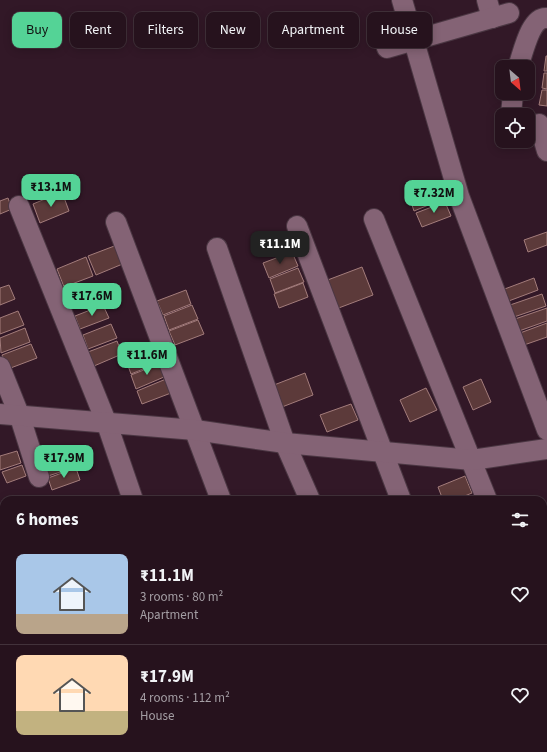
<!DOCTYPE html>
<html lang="en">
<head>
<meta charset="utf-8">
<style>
  body { margin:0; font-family:"Source Sans 3",sans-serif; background:#32202a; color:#f1f3f6; height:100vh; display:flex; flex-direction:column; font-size:15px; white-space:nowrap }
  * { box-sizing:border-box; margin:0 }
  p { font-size:13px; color:#a49ea4 }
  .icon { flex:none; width:22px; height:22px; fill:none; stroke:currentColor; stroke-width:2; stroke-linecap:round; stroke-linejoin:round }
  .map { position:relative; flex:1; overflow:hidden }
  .panel { position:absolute; left:0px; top:496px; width:547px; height:256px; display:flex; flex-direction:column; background:#26121d; border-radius:12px 12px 0 0; box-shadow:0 2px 10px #0003,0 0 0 1px #42323b }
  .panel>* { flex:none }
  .guide { position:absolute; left:12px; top:12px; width:523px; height:36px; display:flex; gap:8px }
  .needle { width:26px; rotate:152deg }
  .buttons { position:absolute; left:495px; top:60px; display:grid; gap:8px }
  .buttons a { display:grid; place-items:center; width:40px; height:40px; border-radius:8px; background:#26121d; box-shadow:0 2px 10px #0003,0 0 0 1px #42323b; font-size:20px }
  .price { position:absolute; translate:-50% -34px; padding:0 9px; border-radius:8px; background:#54d396; color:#111; font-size:13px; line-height:26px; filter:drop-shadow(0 1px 2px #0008) }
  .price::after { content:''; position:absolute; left:50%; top:24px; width:12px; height:9px; margin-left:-6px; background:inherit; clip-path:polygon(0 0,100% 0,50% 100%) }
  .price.on { background:#222; color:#fff }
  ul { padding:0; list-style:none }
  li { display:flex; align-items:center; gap:12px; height:100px; padding:0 16px }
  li+li { border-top:1px solid #42323b }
  li span { display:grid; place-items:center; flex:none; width:112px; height:80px; border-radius:8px; color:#555 }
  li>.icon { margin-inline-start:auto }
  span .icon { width:48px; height:48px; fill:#fffc; stroke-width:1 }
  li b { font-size:17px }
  h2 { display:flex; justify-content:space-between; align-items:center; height:48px; padding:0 16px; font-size:17px }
  .chip { padding:0 14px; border-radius:8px; background:#26121d; box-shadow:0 2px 10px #0003,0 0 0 1px #42323b; font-size:14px; line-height:36px }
  .chip.on { background:#54d396; color:#111 }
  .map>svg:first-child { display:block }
  .building { fill:#5c3a3a; stroke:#a37c7b }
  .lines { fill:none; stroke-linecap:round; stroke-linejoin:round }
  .minor-casing { stroke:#4b3743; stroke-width:22 }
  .minor { stroke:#846375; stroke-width:20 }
</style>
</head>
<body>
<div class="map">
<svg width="547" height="752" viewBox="0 0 547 752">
  <rect width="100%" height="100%" fill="#321827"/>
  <g class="building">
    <polygon points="546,56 547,56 547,71 544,71"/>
    <polygon points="544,73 547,73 547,89 542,88"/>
    <polygon points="542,90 547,90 547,106 539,105"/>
    <polygon points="438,185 443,199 414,211 409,196"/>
    <polygon points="62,192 69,211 40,223 33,204"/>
    <polygon points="8,198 12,209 0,214 0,201"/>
    <polygon points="445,202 451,216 422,227 416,213"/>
    <polygon points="547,232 547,245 528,252 524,240"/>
    <polygon points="117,245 125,263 96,275 88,256"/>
    <polygon points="292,252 298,266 269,278 263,263"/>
    <polygon points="86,257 93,276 64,287 57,269"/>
    <polygon points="362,267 373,295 336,309 325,281"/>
    <polygon points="298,268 304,282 275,293 270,279"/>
    <polygon points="534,278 538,290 506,302 502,290"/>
    <polygon points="303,283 308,297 279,308 274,294"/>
    <polygon points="9,285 15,299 0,305 0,288"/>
    <polygon points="186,290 191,304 163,315 157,301"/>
    <polygon points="542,294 546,306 514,317 510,305"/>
    <polygon points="103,305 109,318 80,329 75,316"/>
    <polygon points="192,305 198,319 169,330 164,316"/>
    <polygon points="547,308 547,321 519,331 515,319"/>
    <polygon points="18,311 24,325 0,334 0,318"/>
    <polygon points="198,320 204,334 175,345 169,331"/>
    <polygon points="547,323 547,337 524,345 520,333"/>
    <polygon points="111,324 117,338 88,349 83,335"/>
    <polygon points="25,328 30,342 1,353 0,338"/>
    <polygon points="117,341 122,354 94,366 88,352"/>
    <polygon points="31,344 37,358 8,369 2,355"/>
    <polygon points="154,349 160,362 131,374 126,360"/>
    <polygon points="159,364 164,377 136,389 131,375"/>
    <polygon points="305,373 313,395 282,407 274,385"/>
    <polygon points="166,379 171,393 142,404 137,391"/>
    <polygon points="481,379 491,402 473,410 463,387"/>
    <polygon points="426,388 437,410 410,422 400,400"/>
    <polygon points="351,404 358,420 327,432 320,415"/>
    <polygon points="17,451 21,463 0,470 0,456"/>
    <polygon points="72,455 76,467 48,476 44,464"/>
    <polygon points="22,465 26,476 7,483 2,472"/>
    <polygon points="76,468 80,480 52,490 48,478"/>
    <polygon points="465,476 472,493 455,500 443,500 438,487"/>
    <polygon points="2,538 4,538 4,562"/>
    <polygon points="543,559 547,569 543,571"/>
    <rect x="0" y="590" width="4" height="17"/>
    <rect x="0" y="608" width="4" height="17"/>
    <rect x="0" y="627" width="4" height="17"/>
    <rect x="0" y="645" width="4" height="17"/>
    <rect x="0" y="663" width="4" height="17"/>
    <polygon points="4,688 4,711 1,711 1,689"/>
    <polygon points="46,748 70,748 70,750 46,752"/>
    <polygon points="75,748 100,748 75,750"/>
    <polygon points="211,748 236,748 236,752 209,752 211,751"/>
    <polygon points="423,748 436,748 426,752"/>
    <polygon points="442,748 451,748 452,752 431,752"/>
    <polygon points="507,748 537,748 539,752 509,752"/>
  </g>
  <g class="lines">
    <g class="minor-casing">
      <g id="minor">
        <polyline points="402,0 459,196 547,430"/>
        <polyline points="487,0 492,18"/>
        <polyline points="387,48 509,13"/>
        <path d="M518,67C523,54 530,16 547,18"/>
        <polyline points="511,115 513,93"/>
        <polyline points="539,124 547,151"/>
        <polyline points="19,206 107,424 133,500"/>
        <polyline points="374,219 487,500"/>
        <polyline points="116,222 221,500"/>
        <polyline points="297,226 401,500"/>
        <polyline points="217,248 285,443 310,500"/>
        <polyline points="0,367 20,417 39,477"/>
        <polyline points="0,414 195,430 285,443 472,460 547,449"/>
        <polyline points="0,581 4,581"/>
        <polyline points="0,720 4,720"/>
        <polyline points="543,745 545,752"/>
        <polyline points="39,748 39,752"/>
        <polyline points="111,748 111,752"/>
        <polyline points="195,748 195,752"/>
        <polyline points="375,748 376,752"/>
        <polyline points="461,748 462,752"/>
      </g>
    </g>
    <use href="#minor" class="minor"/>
  </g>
</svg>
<div class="buttons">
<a><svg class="needle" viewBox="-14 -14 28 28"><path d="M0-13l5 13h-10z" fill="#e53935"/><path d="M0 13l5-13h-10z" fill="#a49ea4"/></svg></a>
<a><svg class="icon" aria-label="locate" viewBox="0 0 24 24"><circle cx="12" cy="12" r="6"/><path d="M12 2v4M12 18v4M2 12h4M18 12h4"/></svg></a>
</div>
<b class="price" style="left:51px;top:208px">₹13.1M</b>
<b class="price" style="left:434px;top:214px">₹7.32M</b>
<b class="price on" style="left:280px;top:265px">₹11.1M</b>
<b class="price" style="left:92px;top:317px">₹17.6M</b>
<b class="price" style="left:147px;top:376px">₹11.6M</b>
<b class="price" style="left:64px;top:479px">₹17.9M</b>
<div class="guide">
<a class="chip on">Buy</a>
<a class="chip">Rent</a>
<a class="chip">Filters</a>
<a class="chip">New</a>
<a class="chip">Apartment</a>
<a class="chip">House</a>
</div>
<section class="panel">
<h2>6 homes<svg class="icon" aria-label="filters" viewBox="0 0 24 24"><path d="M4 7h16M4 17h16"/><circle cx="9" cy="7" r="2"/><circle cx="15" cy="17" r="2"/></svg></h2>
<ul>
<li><span style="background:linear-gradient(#a9c7e8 75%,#b9a48a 0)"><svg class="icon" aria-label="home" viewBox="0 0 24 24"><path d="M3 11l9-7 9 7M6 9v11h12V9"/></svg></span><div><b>₹11.1M</b><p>3 rooms · 80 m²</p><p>Apartment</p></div><svg class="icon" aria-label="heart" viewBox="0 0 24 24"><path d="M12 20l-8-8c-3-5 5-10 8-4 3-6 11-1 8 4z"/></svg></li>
<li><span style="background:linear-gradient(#ffd9b3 70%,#c2b280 0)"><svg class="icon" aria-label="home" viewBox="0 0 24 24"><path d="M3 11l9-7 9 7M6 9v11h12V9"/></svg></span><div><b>₹17.9M</b><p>4 rooms · 112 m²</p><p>House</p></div><svg class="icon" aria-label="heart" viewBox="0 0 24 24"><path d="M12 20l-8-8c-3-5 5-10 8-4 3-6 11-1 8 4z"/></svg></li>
</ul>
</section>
</div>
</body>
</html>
